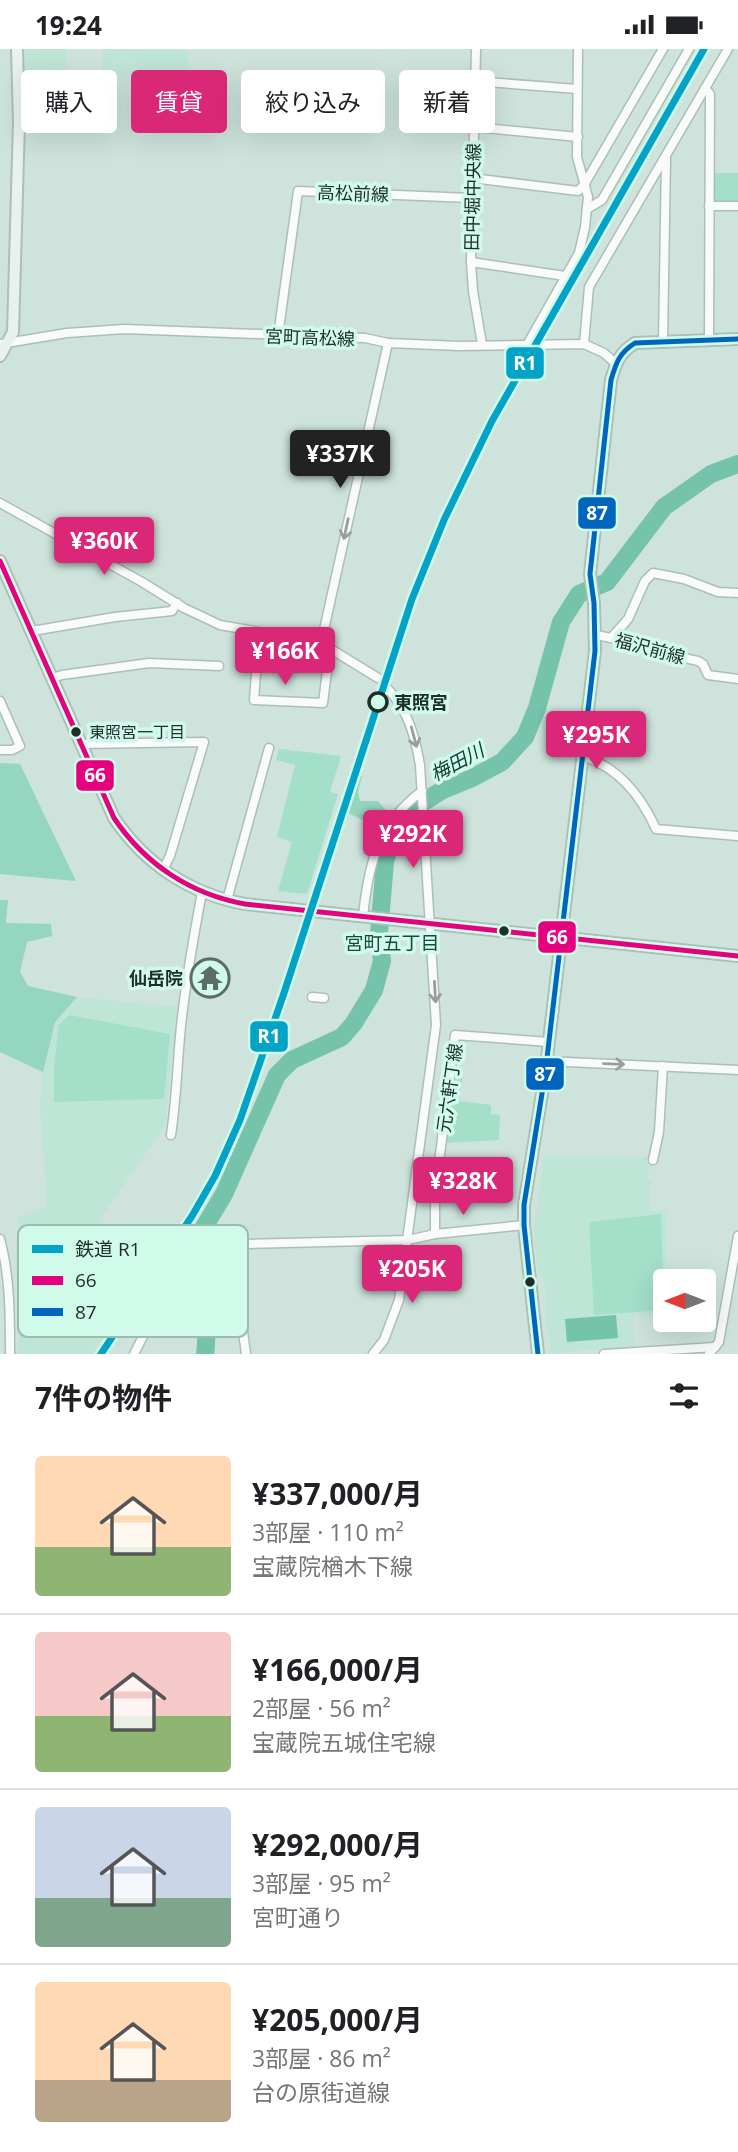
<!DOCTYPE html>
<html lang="ja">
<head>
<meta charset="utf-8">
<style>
  body { margin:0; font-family:"Open Sans","Noto Sans JP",sans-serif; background:#f2f2f2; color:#202124; height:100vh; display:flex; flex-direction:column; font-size:26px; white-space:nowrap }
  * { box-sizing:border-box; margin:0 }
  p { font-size:23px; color:#757577 }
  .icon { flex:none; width:38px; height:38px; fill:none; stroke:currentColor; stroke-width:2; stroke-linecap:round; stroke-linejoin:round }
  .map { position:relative; height:1305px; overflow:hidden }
  .details { display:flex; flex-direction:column; background:#fff; flex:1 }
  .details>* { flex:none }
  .hud { position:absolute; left:21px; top:21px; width:696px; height:63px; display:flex; gap:14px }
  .needle { width:46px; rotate:270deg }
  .tools { position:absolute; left:653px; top:1220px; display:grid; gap:14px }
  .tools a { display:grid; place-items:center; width:63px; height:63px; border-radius:7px; background:#fff; box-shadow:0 7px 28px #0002; font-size:35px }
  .price { position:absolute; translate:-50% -60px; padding:0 16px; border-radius:7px; background:#db2777; color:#fff; font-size:23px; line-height:46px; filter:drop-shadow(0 2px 4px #0008) }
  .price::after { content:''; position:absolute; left:50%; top:42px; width:21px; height:16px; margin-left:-10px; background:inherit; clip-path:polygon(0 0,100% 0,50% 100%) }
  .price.selected { background:#222; color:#fff }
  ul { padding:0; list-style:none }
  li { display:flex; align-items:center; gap:21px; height:175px; padding:0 35px }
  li+li { border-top:2px solid #e0e0e0 }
  li span { display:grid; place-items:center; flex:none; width:196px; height:140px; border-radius:7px; color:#555 }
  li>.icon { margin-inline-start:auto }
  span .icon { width:84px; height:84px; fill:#fffc; stroke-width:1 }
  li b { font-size:30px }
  h2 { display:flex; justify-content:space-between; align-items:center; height:84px; padding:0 35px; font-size:30px }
  .pill { padding:0 24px; border-radius:7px; background:#fff; box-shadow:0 7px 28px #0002; font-size:24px; line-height:63px }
  .pill.selected { background:#db2777; color:#fff }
  .status { display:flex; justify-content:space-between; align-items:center; height:49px; padding:0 35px; background:#fff; direction:ltr }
  .status svg { height:19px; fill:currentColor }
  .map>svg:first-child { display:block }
  .built { fill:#bfe5d7 }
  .green { fill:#a4dfca }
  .forest { fill:#94d6c0 }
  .water { fill:#74c3aa }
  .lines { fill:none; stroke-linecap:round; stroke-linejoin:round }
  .river { stroke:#74c3aa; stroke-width:18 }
  .street-casing { stroke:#adbeb8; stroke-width:11 }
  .secondary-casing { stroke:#adbeb8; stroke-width:14 }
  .street { stroke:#f8fbfa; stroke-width:8 }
  .secondary { stroke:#e9f1ef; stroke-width:10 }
  .bus-1-casing { stroke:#d0faea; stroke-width:10 }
  .bus-2-casing { stroke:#d0faea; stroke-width:10 }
  .bus-1 { stroke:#e5007d; stroke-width:5 }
  .bus-2 { stroke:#0065bd; stroke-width:5 }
  .rail-1-casing { stroke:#d0faea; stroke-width:12 }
  .rail-1 { stroke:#02a3c6; stroke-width:7 }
  .oneway { stroke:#969f9c }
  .stop-dot { fill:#d0faea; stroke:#1e2e28; stroke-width:3.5 }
  .bus-dot { fill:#1e2e28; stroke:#d0faea; stroke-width:2.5 }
  .labels { text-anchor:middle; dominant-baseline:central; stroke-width:7; stroke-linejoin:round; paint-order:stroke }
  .bus-label { font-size:16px; fill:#1e2e28; stroke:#d0faea; text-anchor:start }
  .street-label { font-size:18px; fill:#1e2e28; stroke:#d0faea }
  .stop-label { font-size:18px; font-weight:bold; fill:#1e2e28; stroke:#d0faea; text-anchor:start }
  .poi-label { font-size:18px; font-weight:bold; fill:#1e2e28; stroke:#d0faea; text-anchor:end }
  .water-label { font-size:19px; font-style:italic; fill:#124032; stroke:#d0faea }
  .neighbourhood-label { font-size:19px; fill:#184a3b; stroke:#d0faea }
  .key { fill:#d0faea; stroke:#9bbdb0; stroke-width:2 }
  .key-label { font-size:19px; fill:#1e2e28 }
  .line-badge { stroke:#d0faea; stroke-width:2.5 }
  .badge-label { font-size:19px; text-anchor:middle; font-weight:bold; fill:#fff }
</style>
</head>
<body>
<div class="status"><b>19:24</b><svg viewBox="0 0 49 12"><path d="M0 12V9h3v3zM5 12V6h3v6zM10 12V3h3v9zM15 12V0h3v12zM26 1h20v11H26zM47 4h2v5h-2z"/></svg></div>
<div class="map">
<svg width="738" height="1305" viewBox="0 0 738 1305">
  <rect width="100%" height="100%" fill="#cde3db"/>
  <g class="built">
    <polygon points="22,0 67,0 66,44 23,44"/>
    <polygon points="103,0 188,1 188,28 102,28"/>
    <polygon points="77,948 177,958 165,1077 100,1170 103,1286 93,1305 19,1305 16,1202 18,1168 47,1158 40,1054 43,1023 55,973"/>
    <polygon points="544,1107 652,1108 647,1129 653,1130 649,1144 650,1161 667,1161 665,1265 633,1267 634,1298 552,1304 546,1275 545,1234 538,1222 534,1182"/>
  </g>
  <g class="green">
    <rect x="713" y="124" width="25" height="30"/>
    <polygon points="279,700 341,707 330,743 338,745 307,845 278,842 292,793 277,788 295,716 276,711"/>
    <polygon points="69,966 170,985 164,1050 54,1053 54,1017 59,976"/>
    <polygon points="452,1025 463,1026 459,1052 491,1056 491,1065 500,1066 499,1091 444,1094"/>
    <polygon points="661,1165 664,1261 594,1266 589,1173"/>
  </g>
  <g class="forest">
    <polygon points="0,714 20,715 76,832 0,825"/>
    <polygon points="359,723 362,727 358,743 360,752 378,752 389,765 379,781 372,785 368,784 367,773 346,763 353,735"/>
    <polygon points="0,851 8,851 6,874 51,875 52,887 27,893 20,923 28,937 77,948 55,973 43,1023 0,1003"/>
  </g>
  <polygon class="water" points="616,1266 618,1289 567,1293 565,1270"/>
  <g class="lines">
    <path class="river" d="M205,1305C210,1272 199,1241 183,1213L224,1145L277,1026L292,1011L342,988L354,974L374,941L382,912L379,884L385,813L391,790L412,760L441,742L472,729L502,713L525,688L537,659L561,573L579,545L607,533L664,458L711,425L738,415"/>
    <g class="street-casing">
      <g id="street">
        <polyline points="476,0 471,213 473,242 482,295"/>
        <polyline points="474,32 577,40"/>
        <polyline points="705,39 710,45 709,291"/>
        <polyline points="474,78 578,88"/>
        <polyline points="472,129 578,142 584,136 663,0"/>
        <polyline points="709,157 738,157"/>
        <polyline points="587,160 602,151 689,0"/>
        <polyline points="471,213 565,227"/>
        <polyline points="278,287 298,142 471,149"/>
        <polyline points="663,292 666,109"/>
        <polyline points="0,295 67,284 124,280 365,289 388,294 459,297 584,295 604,304 615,314"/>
        <polyline points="584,295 589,238 728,0"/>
        <polyline points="527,296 579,204 585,178 588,148 577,108 578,0"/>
        <polyline points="0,454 142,533 184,559 220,576 321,594 378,629"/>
        <polyline points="32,582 115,568 172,562 177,554"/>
        <polyline points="259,584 254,651 323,654 330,598"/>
        <path d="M595,586C630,591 663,605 698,612L703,615L708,626L738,630"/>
        <polyline points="612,588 628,570 645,532 653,524 684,530 718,543 738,544"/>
        <polyline points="321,594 388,294"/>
        <polyline points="52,629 62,626 149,614 219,617"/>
        <polyline points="0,652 20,697 12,701 0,701"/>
        <polyline points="80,695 204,693 170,807 163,821"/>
        <path d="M581,707C618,717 641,747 656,780L738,787"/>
        <polyline points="227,851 269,699"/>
        <path d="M363,868C368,816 378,775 422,742"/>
        <polyline points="312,948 324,949"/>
        <polyline points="546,1012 738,1021"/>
        <path d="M171,1086C176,1053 177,1021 180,988C184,940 193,891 202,843"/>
        <polyline points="653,1111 659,1083 663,1017"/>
        <polyline points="435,1185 435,1145 455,986 549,993"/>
        <path d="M0,1190C10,1227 10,1266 10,1305"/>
        <polyline points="220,1195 240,1260 246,1305"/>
        <polyline points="134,1305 166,1242 202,1196 408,1191 435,1185 524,1176"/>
        <path d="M373,1305L384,1291L399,1251L436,976L420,716C415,687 408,661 387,639"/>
        <polyline points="604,1305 715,1298"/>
        <polyline points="709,1305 719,1293 738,1187"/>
      </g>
    </g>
    <g class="secondary-casing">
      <g id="secondary">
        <polyline points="0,307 13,283 19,73 17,0"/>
        <path d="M0,512L114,769C145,815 190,845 245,855L738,907"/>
        <path d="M538,1305L524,1176V1156L545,1026L595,602L594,554L590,525L611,331C616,314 619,304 635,294L738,290"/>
      </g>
    </g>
    <use href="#street" class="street"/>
    <use href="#secondary" class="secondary"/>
    <g class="bus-1-casing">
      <path id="bus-1" d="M0,512L114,769C145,815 190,845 245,855L738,907"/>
    </g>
    <g class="bus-2-casing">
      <path id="bus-2" d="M538,1305L524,1176V1156L545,1026L595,602L594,554L590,525L611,331C616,314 619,304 635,294L738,290"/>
    </g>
    <use href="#bus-1" class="bus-1"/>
    <use href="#bus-2" class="bus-2"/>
    <g class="rail-1-casing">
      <polyline id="rail-1" points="101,1305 192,1167 215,1127 240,1071 284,944 412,550 444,471 492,372 704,0"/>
    </g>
    <use href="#rail-1" class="rail-1"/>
  </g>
  <defs><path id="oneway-shaft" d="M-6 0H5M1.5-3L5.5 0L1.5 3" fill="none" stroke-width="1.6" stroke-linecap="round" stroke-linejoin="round" transform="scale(1.75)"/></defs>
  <g class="oneway">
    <use href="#oneway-shaft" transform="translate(346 480) rotate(102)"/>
    <use href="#oneway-shaft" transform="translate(414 688) rotate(75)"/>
    <use href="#oneway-shaft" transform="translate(435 943) rotate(87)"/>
    <use href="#oneway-shaft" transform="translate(614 1015) rotate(2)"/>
  </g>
  <defs>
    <g id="temple-ring" transform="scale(2.0125)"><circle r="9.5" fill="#d0faea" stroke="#5b6d67" stroke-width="1.5"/><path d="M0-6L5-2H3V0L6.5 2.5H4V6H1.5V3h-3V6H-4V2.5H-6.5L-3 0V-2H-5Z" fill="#5b6d67"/></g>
  </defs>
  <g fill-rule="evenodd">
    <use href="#temple-ring" x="210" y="929"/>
  </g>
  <circle class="stop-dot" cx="378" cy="653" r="9"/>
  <g class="bus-dot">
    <circle cx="76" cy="683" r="6"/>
    <circle cx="504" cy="882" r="6"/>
    <circle cx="530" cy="1233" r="6"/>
  </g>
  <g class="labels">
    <g class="bus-label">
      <text x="89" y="683">東照宮一丁目</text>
    </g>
    <g class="street-label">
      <text transform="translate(353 144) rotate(2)">高松前線</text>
      <text transform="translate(472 148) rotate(-89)">田中堀中央線</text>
      <text transform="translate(310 288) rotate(2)">宮町高松線</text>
      <text transform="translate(650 599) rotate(15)">福沢前線</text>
      <text transform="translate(449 1039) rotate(-82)">元六軒丁線</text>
    </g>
    <g class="stop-label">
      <text x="394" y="653">東照宮</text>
    </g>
    <g class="poi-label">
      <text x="183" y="929">仙岳院</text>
    </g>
    <g class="water-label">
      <text transform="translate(457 713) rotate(-28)">梅田川</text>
    </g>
    <g class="neighbourhood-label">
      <text x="392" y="894">宮町五丁目</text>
    </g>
  </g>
  <rect x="18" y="1176" width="230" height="112" rx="10" class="key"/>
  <rect x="32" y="1196" width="31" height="8" fill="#02a3c6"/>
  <rect x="32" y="1227" width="31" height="9" fill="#e5007d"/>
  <rect x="32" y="1259" width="31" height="8" fill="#0065bd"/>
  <g class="key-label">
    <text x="75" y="1207">鉄道 R1</text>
    <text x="75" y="1238">66</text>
    <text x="75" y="1270">87</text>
  </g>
  <g class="line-badge">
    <rect x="505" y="297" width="40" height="34" rx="7" fill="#02a3c6"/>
    <rect x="577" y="447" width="40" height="34" rx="7" fill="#0065bd"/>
    <rect x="75" y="710" width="40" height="33" rx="7" fill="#e5007d"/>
    <rect x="537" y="871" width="40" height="34" rx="7" fill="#e5007d"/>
    <rect x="249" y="971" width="40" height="33" rx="7" fill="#02a3c6"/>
    <rect x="525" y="1008" width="40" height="34" rx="7" fill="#0065bd"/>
  </g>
  <g class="badge-label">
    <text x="525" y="321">R1</text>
    <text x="597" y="471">87</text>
    <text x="95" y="733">66</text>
    <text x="557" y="895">66</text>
    <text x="269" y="994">R1</text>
    <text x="545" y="1032">87</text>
  </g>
</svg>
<div class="tools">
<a><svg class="needle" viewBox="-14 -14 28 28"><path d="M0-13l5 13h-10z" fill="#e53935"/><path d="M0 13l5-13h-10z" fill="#757577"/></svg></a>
</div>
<b class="price selected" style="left:340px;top:441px">¥337K</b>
<b class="price" style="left:104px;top:528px">¥360K</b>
<b class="price" style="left:285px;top:638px">¥166K</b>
<b class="price" style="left:596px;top:722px">¥295K</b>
<b class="price" style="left:413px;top:821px">¥292K</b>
<b class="price" style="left:463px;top:1168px">¥328K</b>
<b class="price" style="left:412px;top:1256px">¥205K</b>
<div class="hud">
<a class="pill">購入</a>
<a class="pill selected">賃貸</a>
<a class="pill">絞り込み</a>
<a class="pill">新着</a>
</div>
</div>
<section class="details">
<h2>7件の物件<svg class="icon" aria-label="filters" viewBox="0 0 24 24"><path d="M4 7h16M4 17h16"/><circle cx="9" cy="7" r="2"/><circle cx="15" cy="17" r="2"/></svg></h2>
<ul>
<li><span style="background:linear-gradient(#ffd9b3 65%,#8fb573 0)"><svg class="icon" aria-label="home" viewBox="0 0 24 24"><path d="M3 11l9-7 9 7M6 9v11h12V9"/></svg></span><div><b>¥337,000/月</b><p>3部屋 · 110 m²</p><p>宝蔵院楢木下線</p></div></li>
<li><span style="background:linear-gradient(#f6c9c9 60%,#8fb573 0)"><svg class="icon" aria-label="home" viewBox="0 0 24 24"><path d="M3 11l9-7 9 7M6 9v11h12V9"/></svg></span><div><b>¥166,000/月</b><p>2部屋 · 56 m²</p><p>宝蔵院五城住宅線</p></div></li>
<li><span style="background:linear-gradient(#c9d6e8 65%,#7fa58c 0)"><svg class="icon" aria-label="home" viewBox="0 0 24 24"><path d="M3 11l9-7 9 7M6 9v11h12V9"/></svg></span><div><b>¥292,000/月</b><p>3部屋 · 95 m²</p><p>宮町通り</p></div></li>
<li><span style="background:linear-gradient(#ffd9b3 70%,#b9a48a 0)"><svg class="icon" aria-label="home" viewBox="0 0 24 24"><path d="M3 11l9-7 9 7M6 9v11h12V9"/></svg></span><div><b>¥205,000/月</b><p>3部屋 · 86 m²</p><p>台の原街道線</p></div></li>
</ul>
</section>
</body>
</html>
